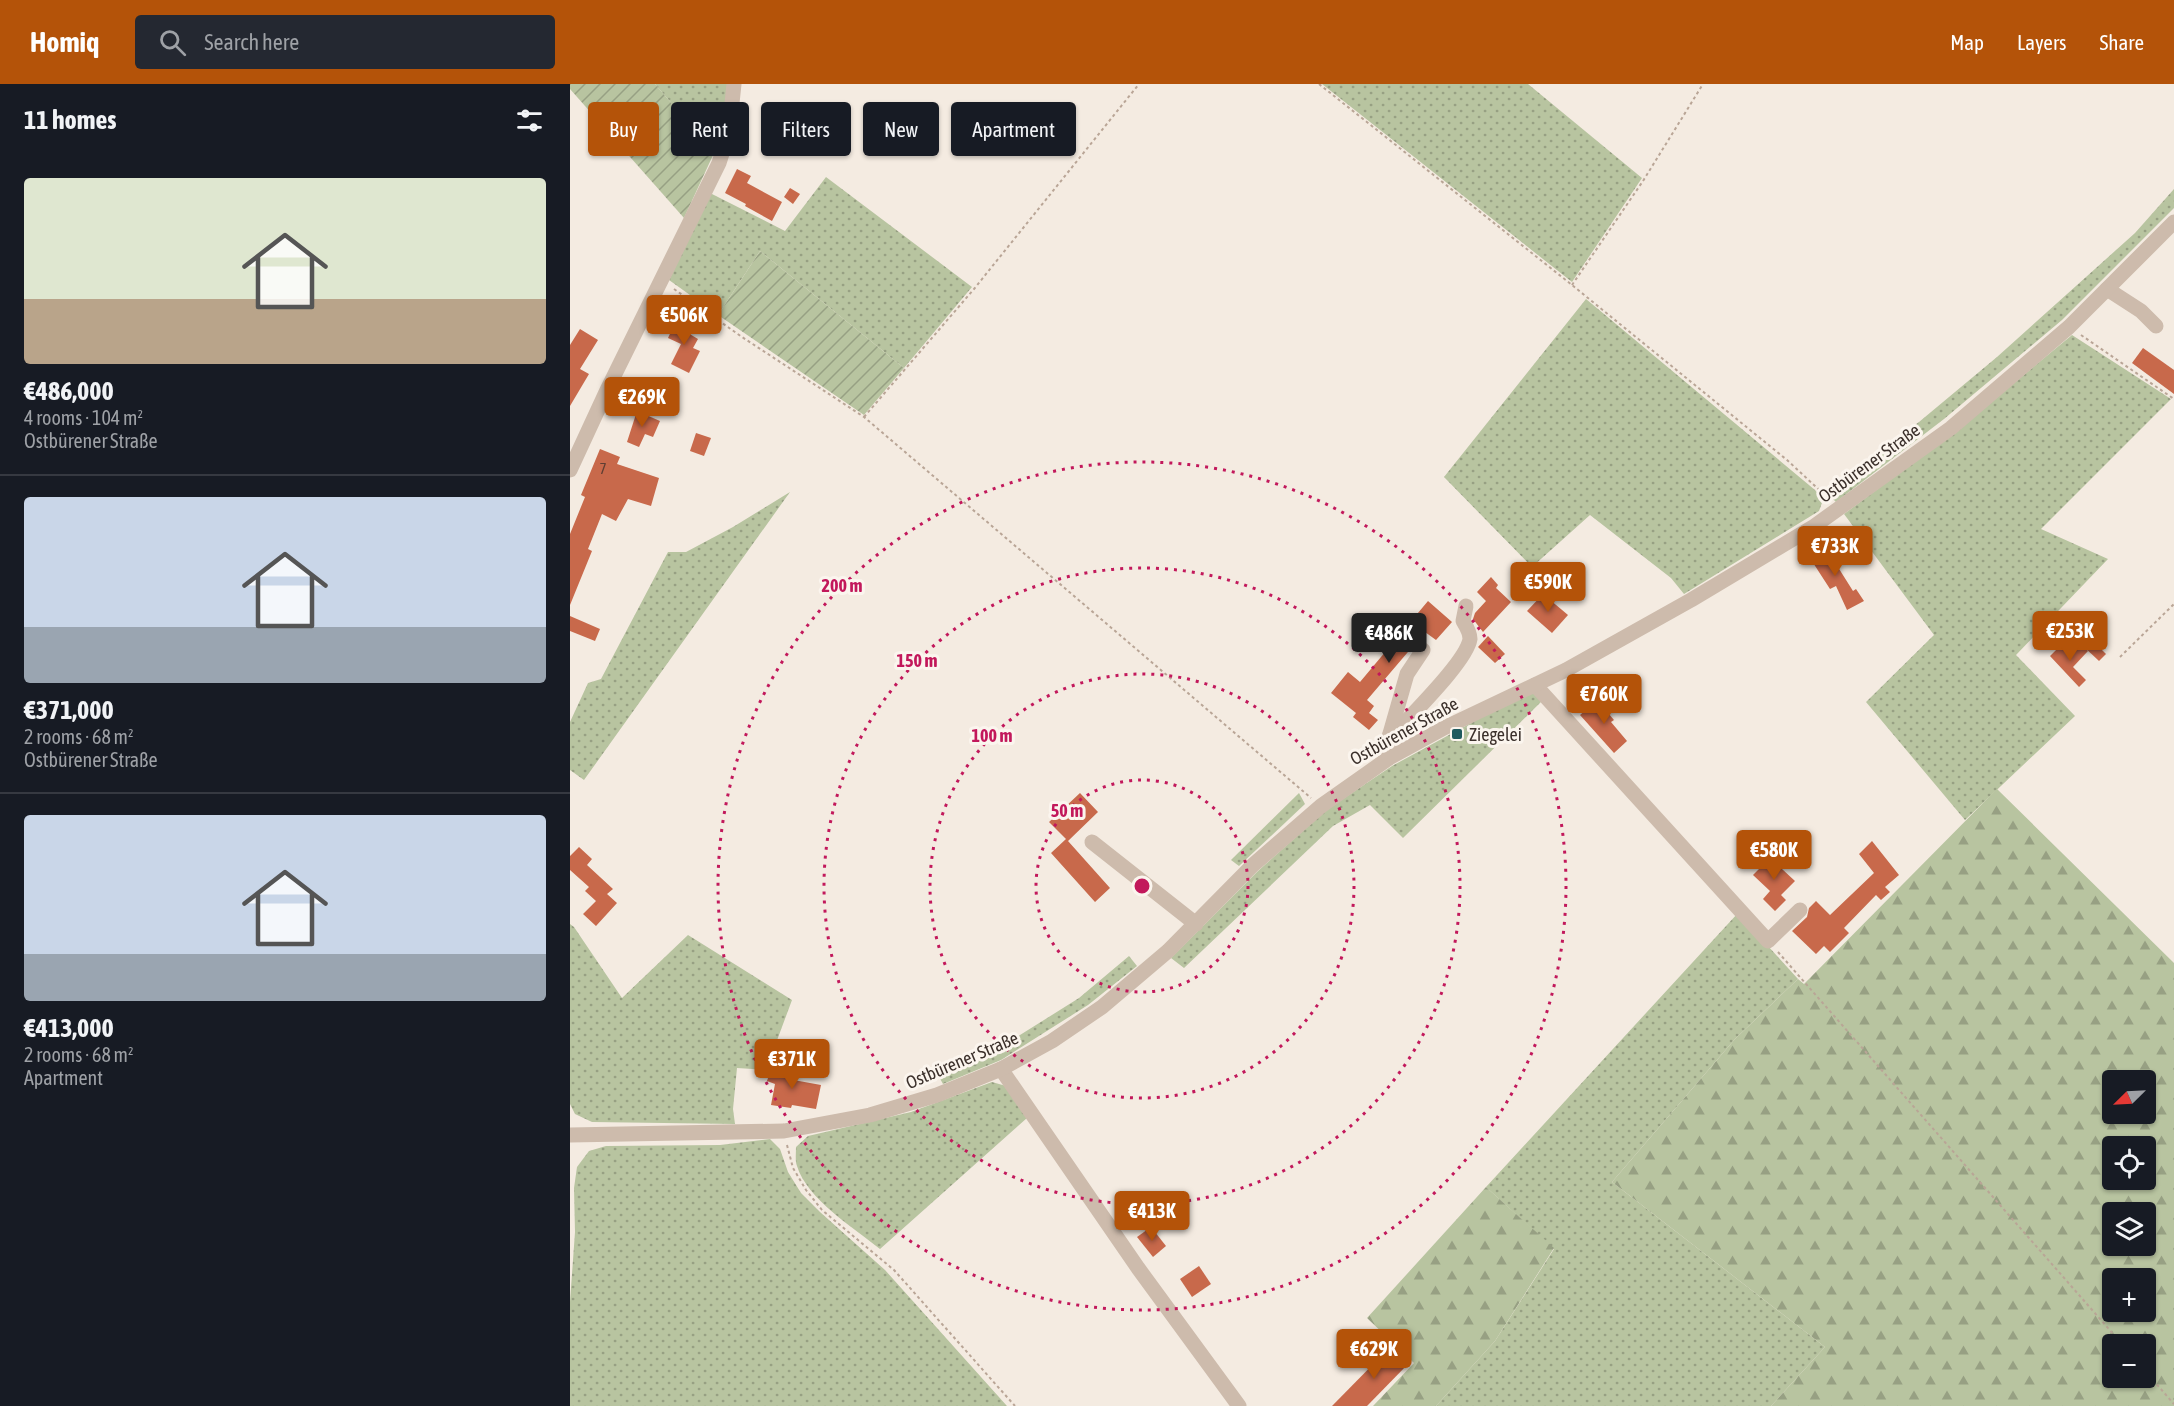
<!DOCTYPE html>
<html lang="en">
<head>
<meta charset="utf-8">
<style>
  body { margin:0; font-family:"Asap Condensed",sans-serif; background:#242831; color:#f1f3f6; height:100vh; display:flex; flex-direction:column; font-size:22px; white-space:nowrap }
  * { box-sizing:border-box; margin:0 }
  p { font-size:20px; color:#9ea1a6 }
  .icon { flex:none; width:33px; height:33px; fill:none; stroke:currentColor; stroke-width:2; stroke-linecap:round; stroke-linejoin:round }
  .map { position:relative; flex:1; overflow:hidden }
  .sheet { display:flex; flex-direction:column; background:#171b24; width:570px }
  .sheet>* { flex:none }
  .top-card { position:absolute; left:18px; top:18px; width:570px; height:54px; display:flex; gap:12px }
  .needle { width:39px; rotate:246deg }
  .fabs { position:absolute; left:1532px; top:986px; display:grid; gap:12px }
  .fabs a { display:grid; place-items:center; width:54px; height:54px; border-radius:6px; background:#171b24; box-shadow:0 2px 4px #0004; font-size:30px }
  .price { position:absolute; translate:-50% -51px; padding:0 14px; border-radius:6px; background:#b45309; color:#fff; font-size:20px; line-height:39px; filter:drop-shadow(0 2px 3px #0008) }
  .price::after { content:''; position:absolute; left:50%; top:36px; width:18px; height:14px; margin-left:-9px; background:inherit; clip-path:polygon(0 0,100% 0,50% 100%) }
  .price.active { background:#222; color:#fff }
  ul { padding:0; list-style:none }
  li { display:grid; align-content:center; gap:12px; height:318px; padding:0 24px }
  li+li { border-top:2px solid #363941 }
  li span { display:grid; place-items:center; height:186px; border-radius:6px; color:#555 }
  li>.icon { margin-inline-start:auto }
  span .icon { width:108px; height:108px; fill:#fffc; stroke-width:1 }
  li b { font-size:26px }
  h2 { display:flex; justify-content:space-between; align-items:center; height:72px; padding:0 24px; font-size:26px }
  .chip { padding:0 21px; border-radius:6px; background:#171b24; box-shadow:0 2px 4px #0004; font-size:21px; line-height:54px }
  .chip.active { background:#b45309; color:#fff }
  header { display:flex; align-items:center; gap:36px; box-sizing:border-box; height:84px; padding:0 30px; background:#b45309; color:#fff }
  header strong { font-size:28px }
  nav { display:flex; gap:33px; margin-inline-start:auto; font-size:21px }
  .search { width:420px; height:54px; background:#242831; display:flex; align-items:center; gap:15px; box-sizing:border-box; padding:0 21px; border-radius:6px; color:#9ea1a6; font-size:22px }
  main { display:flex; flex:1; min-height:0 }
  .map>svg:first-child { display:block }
  .grass { fill:url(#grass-dots) }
  .forest { fill:url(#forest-firs); fill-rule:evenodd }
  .garden { fill:url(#garden-furrows) }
  .building { fill:#c8694b }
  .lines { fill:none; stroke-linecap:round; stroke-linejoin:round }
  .path { stroke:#b9a596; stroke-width:2; stroke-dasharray:3 3; stroke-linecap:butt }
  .minor { stroke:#cdbbac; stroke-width:15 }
  .ring { fill:none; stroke:#c2185b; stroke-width:3; stroke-dasharray:3 6 }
  .poi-dot { fill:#1f5a5e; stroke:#fbf5ee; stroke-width:2 }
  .labels { text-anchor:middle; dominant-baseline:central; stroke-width:6; stroke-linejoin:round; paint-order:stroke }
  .number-label { font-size:15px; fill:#5e3e33 }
  .street-label { font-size:18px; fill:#3b302b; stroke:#fbf5ee }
  .poi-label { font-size:18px; fill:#3b302b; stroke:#fbf5ee; text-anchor:start }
  .centre { fill:#c2185b; stroke:#fbf5ee; stroke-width:3 }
  .ring-label { font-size:18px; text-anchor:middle; font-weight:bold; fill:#c2185b; stroke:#fbf5ee; stroke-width:6; stroke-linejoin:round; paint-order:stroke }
</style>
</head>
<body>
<header>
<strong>Homiq</strong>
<div class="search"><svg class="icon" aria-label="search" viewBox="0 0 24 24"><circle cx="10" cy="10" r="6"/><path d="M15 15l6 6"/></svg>Search here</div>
<nav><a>Map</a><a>Layers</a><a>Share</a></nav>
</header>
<main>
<section class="sheet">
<h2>11 homes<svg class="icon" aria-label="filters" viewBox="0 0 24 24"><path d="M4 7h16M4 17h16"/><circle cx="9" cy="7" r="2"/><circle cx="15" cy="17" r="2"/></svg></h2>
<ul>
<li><span style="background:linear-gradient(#dfe7d0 65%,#b9a48a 0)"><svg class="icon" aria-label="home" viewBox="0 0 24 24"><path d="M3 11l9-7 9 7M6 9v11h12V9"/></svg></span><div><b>€486,000</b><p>4 rooms · 104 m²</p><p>Ostbürener Straße</p></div></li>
<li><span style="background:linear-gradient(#c9d6e8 70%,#9aa5b1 0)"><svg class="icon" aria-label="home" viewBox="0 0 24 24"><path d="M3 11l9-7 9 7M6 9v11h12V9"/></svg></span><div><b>€371,000</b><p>2 rooms · 68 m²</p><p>Ostbürener Straße</p></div></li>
<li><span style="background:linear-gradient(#c9d6e8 75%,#9aa5b1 0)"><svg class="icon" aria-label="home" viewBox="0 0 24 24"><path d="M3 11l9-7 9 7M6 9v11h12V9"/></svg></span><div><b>€413,000</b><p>2 rooms · 68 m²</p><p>Apartment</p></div></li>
</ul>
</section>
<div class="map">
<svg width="1604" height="1322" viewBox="0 0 1604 1322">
  <defs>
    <pattern id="grass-dots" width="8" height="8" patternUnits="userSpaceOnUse" patternTransform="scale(1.5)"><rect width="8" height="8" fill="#b8c4a0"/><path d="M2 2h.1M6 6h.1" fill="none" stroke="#97a083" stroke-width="1.8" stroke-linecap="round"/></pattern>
    <pattern id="forest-firs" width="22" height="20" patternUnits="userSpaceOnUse" patternTransform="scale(1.5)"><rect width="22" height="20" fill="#b8c4a0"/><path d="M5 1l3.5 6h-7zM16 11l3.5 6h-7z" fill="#97a083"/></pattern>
    <pattern id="garden-furrows" width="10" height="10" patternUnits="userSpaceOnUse" patternTransform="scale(1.5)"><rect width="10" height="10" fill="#b8c4a0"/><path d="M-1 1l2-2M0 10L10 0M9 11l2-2" fill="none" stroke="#97a083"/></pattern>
  </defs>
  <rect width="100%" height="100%" fill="#f4ebe1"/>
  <g class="grass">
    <polygon points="85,0 158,0 152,44 144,69"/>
    <polygon points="752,0 958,0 1072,94 1002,198"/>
    <polygon points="256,93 402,203 334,284 190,167 148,231 99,196 140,109 215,147"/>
    <polygon points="1604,105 1604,124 1492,236 1374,335 1266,418 1255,407 1349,338 1427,273 1565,149"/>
    <polygon points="1016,215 1245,406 1253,416 1249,427 1114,510 1101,494 1020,431 962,483 874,393"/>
    <polygon points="1502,251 1601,315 1471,445 1538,475 1446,571 1505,632 1395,736 1296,618 1364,551 1274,430 1387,346"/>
    <polygon points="220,408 14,696 0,686 0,638 18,599 31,595 98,468 116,468 163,443"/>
    <polygon points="965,604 974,615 833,754 800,721 763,742 614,884 601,874 688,787 755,727 822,682"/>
    <polygon points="729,709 735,720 669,782 661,776"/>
    <polygon points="1168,829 1228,895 1165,955 1042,1098 1255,1263 1201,1322 866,1322 925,1257 984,1165 916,1103"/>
    <polygon points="0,840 4,843 52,914 118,851 222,916 196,986 167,984 163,1025 165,1040 22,1038 5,1030 0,1020"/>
    <polygon points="559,872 567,882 518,921 431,976 373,1000 368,991 412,975 509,914"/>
    <path d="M422,998L436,1002L457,1034L310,1165C284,1144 237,1115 227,1082C225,1077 226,1069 226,1063L238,1052L341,1028Z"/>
    <polygon points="200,1055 210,1065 218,1088 231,1109 250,1128 315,1186 437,1322 0,1322 0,1218 5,1148 4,1104 7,1083 19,1067 36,1062 150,1061"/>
  </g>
  <g class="forest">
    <path d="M1427,705L1604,879V1322H1201L1255,1263L1042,1098L1165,955L1228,895L1234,900ZM1542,996H1575V1029H1542ZM1542,1062H1575V1095H1542ZM1542,1128H1575V1161H1542ZM1542,1194H1575V1227H1542ZM1542,1260H1575V1293H1542Z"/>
    <polygon points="916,1103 984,1164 925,1257 866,1322 803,1322 844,1279 797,1234"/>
  </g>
  <g class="garden">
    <polygon points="0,0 85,0 144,69 114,134 0,5"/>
    <polygon points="190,167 334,284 294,331 148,231"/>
  </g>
  <g class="building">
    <polygon points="167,85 181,92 177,99 212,118 202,137 175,122 176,120 155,109"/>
    <polygon points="220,104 230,110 223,120 214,113"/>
    <polygon points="107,235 122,242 118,249 128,255 123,264 130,267 119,289 101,280 111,260 98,254"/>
    <polygon points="10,245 28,256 10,285 19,290 0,322 0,261"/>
    <polygon points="1573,264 1604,286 1604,310 1562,279"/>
    <polygon points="67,327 90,337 83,353 75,350 69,363 57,358"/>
    <polygon points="126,349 141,354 134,372 120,367"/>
    <polygon points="30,365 50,373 47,380 89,394 81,422 58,415 46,437 32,430 18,465 22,467 0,521 0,450 15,413 11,411"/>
    <polygon points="1254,461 1283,507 1286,505 1294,517 1277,526 1266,502 1260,505 1238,471"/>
    <polygon points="921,493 928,501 926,504 941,518 913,548 903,535 905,529 916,517 907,508"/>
    <polygon points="973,510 998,531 982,549 957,527"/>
    <polygon points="858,517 882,538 866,556 855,548 797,616 804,622 799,629 808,636 799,646 783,633 786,629 761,609 778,588 790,598"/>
    <polygon points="0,532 30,545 25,557 0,547"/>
    <polygon points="918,552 935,570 925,579 908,563"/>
    <polygon points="1520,554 1536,570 1529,577 1513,562"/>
    <polygon points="1510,559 1518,567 1503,583 1516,596 1509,603 1480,572 1489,563 1491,565 1493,563 1500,569"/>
    <polygon points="1030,614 1041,626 1038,629 1044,636 1041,638 1057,657 1044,669 1010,631"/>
    <polygon points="510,709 528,728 498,757 540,804 525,818 481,769 496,755 479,738"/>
    <polygon points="1302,757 1329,791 1315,803 1320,808 1311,816 1306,811 1274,844 1279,849 1260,868 1254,862 1246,870 1222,847 1237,833 1239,824 1246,817 1260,831 1304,789 1289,770"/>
    <polygon points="9,763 22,775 17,781 43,805 37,810 47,819 26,842 13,830 26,817 15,807 19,803 0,786 0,772"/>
    <polygon points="1205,769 1217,780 1212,785 1225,797 1211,811 1216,816 1205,827 1193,815 1200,807 1183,791"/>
    <polygon points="203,979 221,985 218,995 251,1001 246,1025 222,1021 221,1024 201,1021 205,1000 197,997"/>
    <polygon points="581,1143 596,1162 583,1173 567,1153"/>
    <polygon points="629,1182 641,1200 622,1213 610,1195"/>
    <polygon points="822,1261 839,1279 797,1322 762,1322"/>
  </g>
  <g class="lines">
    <g class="path">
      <polyline points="749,0 1002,201 1217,376 1259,415"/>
      <polyline points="1002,201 1073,97 1133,0"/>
      <polyline points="104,205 172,253 294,333 741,714"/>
      <polyline points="1511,251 1604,315"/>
      <polyline points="294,333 404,205 569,0"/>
      <polyline points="1550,573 1604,520"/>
      <polyline points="1208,868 1552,1260"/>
      <polyline points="217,1061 223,1084 236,1106 252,1126 324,1186 445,1322"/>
      <polyline points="1575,1287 1604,1320"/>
    </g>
    <g class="minor">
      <polyline points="1537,205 1571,227 1586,242"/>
      <polyline points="0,386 38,304 149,79 159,48 164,0"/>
      <polyline points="965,601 1198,857 1230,826"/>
      <path d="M820,650L829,645C845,627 897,576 900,555C900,548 896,542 893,537L896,522"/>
      <polyline points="819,674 817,660 837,590 853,566"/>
      <polyline points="522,758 626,840"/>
      <polyline points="431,985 568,1184 669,1322"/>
      <polyline points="0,1051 214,1047 300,1031 367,1011 431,985 482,957 532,923 598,867 683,781 751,722 819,674 874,644 996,586 1121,516 1243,443 1381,344 1499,243 1604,138"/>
    </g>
  </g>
  <g class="ring">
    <circle cx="572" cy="802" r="106"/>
    <circle cx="572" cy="802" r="212"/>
    <circle cx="572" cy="802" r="318"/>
    <circle cx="572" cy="802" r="424"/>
  </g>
  <rect class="poi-dot" x="881" y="644" width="12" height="12" rx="3"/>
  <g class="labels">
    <g class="number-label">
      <text x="33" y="384">7</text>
    </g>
    <g class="street-label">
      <text transform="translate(1299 379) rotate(-36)">Ostbürener Straße</text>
      <text transform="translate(834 647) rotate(-29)">Ostbürener Straße</text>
      <text transform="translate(392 976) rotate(-23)">Ostbürener Straße</text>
    </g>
    <g class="poi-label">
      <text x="899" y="650">Ziegelei</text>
    </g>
  </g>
  <circle cx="572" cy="802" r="9" class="centre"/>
  <g class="ring-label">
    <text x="272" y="508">200 m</text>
    <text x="347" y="583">150 m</text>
    <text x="422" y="658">100 m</text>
    <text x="497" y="733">50 m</text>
  </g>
</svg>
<div class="fabs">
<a><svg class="needle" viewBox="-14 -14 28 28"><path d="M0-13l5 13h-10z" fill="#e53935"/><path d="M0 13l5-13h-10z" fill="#9ea1a6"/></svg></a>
<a><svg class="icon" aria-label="locate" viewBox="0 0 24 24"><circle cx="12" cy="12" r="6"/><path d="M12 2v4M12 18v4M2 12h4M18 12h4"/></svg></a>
<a><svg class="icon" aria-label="layers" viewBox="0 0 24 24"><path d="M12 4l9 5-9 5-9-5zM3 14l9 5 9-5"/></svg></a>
<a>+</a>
<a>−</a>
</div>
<b class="price" style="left:114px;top:262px">€506K</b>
<b class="price" style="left:72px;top:344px">€269K</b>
<b class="price" style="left:1265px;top:493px">€733K</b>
<b class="price" style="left:978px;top:529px">€590K</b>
<b class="price" style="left:1500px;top:578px">€253K</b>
<b class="price active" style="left:819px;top:580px">€486K</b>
<b class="price" style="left:1034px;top:641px">€760K</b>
<b class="price" style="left:1204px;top:797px">€580K</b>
<b class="price" style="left:222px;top:1006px">€371K</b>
<b class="price" style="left:582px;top:1158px">€413K</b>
<b class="price" style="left:804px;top:1296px">€629K</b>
<div class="top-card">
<a class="chip active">Buy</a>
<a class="chip">Rent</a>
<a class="chip">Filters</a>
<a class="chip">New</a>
<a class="chip">Apartment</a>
</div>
</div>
</main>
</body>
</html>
